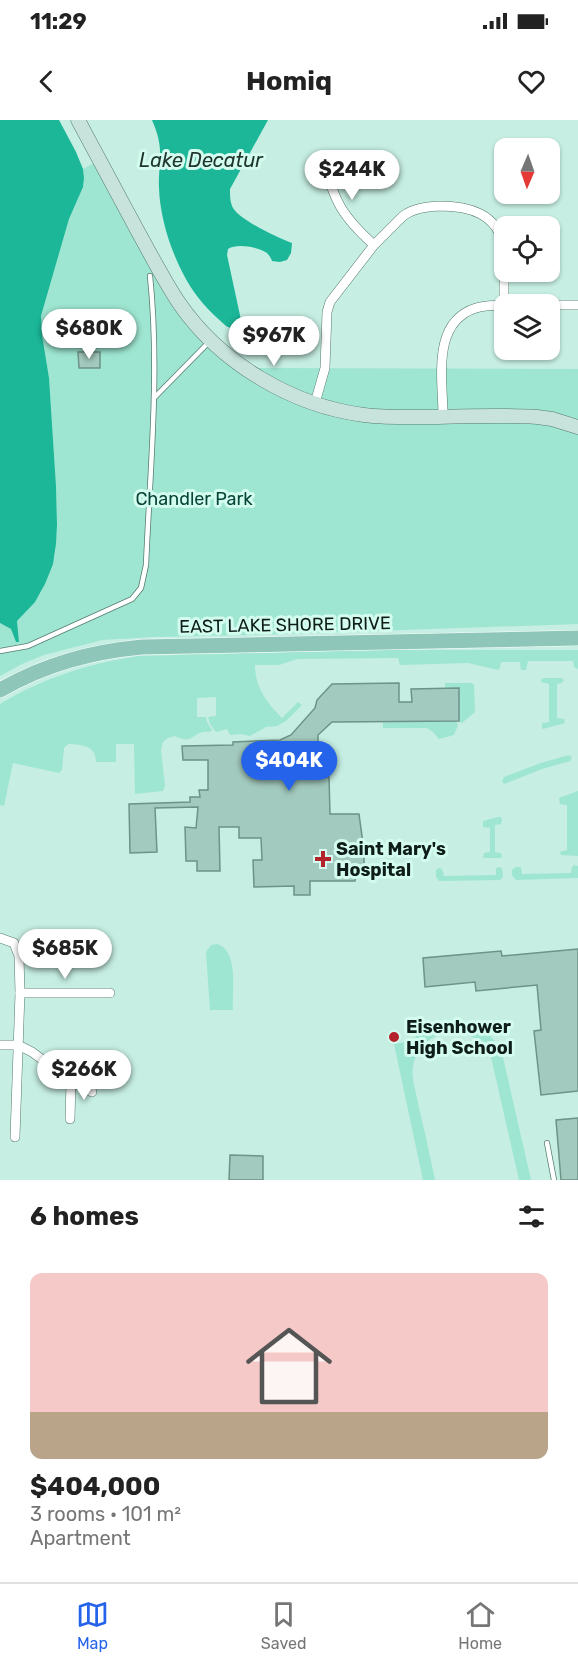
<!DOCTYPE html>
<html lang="en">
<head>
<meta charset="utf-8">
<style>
  body { margin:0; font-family:Rubik,sans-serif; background:#f6f6f6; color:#222; height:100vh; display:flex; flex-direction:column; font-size:22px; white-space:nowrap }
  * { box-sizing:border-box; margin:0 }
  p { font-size:20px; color:#767676 }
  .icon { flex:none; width:33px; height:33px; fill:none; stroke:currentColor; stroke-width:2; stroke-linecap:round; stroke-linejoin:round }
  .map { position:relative; height:1060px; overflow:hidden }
  .side { display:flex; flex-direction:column; background:#fff; flex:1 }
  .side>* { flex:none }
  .needle { width:39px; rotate:182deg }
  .fabs { position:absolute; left:494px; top:18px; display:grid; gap:12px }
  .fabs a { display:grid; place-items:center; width:66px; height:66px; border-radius:12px; background:#fff; box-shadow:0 2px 4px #0004; font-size:30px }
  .price { position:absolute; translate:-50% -51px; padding:0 14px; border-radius:21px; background:#fff; color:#222; font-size:20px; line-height:39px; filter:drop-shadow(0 2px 3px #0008) }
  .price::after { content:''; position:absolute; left:50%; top:36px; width:18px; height:14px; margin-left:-9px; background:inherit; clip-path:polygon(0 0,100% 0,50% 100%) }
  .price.current { background:#2563eb; color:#fff }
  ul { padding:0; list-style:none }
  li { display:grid; align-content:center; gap:12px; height:318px; padding:0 30px }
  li+li { border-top:2px solid #e0e0e0 }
  li span { display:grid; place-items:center; height:186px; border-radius:12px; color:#555 }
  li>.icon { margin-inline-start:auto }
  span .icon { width:108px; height:108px; fill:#fffc; stroke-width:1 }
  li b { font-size:26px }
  h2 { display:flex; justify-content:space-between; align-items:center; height:72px; padding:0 30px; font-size:26px }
  .status { display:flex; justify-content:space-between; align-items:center; height:42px; padding:0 30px; background:#fff; direction:ltr }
  .status svg { height:16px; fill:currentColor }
  header { display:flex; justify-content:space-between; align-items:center; height:78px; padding:0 30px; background:#fff; font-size:27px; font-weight:700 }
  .tabs { display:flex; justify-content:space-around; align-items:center; height:84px; border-top:2px solid #e0e0e0; background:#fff; font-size:16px; color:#767676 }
  .tabs a { display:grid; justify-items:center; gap:3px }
  .tabs .current { color:#2563eb }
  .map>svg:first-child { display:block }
  .green { fill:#9ee6d1 }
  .water { fill:#1bb798 }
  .building { fill:#a3cabe; stroke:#6e9388; stroke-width:1.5 }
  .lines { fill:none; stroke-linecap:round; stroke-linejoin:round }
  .lane-casing { stroke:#567a6f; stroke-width:6 }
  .street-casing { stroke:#567a6f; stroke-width:10 }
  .secondary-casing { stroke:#567a6f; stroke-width:15 }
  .primary-casing { stroke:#fff; stroke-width:16 }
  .lane { stroke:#fff; stroke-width:4.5 }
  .street { stroke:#fff; stroke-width:9 }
  .secondary { stroke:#c7e3dc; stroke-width:14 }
  .primary { stroke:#8ec7b9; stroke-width:15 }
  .poi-dot { fill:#b4222b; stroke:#d3fcef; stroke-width:2 }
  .labels { text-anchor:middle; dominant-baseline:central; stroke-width:6; stroke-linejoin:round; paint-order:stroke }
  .park-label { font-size:18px; fill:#064538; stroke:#d3fcef }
  .street-label { font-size:18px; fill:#0e1d19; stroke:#d3fcef }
  .poi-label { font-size:18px; font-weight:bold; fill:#0e1d19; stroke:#d3fcef; text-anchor:start }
  .water-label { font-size:20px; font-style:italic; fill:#203730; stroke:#d3fcef }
</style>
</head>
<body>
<div class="status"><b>11:29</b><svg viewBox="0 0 49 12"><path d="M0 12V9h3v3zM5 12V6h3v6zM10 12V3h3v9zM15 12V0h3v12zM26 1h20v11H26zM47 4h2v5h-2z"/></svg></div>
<header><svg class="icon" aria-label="back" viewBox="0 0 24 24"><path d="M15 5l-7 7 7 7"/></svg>Homiq<svg class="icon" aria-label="heart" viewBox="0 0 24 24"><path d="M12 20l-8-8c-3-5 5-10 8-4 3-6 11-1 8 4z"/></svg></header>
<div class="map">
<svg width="578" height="1060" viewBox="0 0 578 1060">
  <rect width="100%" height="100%" fill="#c6eee2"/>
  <g class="green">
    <polygon points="94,43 162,170 176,191 196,215 238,248 578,249 578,504 286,514 153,517 102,520 44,535 22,544 0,556 0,503 11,509 16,522 19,522 17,501 40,474 45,464 55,435 57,405 56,366 49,259 42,215 41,196 69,99 83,67 84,58 83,49"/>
    <path d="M379,530H578V549L574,547L573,541H528L526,550H521L520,542H501L500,548L498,550L468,543L400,545L398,538L297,539L279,545H255C255,567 267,583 282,598L298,582L302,585L286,601L277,606L266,607L250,616L241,614L230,615L227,609L216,612L210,604L208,597L216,596V577L197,578V597H206L207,602L212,610L210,612C191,610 196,626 175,616L168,618L163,622L161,630L165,666L163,671L135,674L134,624H116V642H96C96,625 82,625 68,624L64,628L62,650L59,653L13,643L4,686L0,685V584C43,558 90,543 139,536Z"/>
    <polygon points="544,558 561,558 564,560 562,563 557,564 557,598 564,599 565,603 543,609 542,608 542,603 549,602 549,564 541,562 541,560"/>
    <polygon points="445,563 472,563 474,565 475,592 462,603 458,601 459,568 445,568"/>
    <polygon points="456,601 458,605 454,615 439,619 433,612 427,608 383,608 383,602"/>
    <polygon points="569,635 572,637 570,641 542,649 504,664 502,661 504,657 541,643"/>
    <polygon points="578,671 578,736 561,735 560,732 567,730 567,685 560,684 559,678"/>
    <polygon points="498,697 501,697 502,700 501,704 495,705 495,732 501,733 502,737 500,738 485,738 483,737 484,733 490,732 490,708 483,707 483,701"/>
    <polygon points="574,745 578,746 578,758 516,760 512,755 512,750 516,747 521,747 522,754 571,753 572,747"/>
    <polygon points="498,747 502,748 503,757 500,760 439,761 436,757 436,750 439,748 442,749 444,756 496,755 496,749"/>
    <path d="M217,824C239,830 232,871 233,890H210L206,832L211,825Z"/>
    <path d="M450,900C474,900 491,911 502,933L531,1060H519L491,937C484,923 472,913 456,912C435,911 416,926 413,947C411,960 417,974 419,988C425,1012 430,1036 435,1060H423L394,924L405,922L407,928C417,911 431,903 450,900Z"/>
  </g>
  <g class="water">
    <polygon points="0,0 59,0 76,32 83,49 84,58 83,67 69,99 41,196 42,215 49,258 56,366 57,405 56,424 53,444 45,464 35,482 17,501 19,522 16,522 11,509 0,503"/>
    <path d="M152,0H268L230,69C230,76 230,82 233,88C240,100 278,118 292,123L291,133L287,140L280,142L272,141C271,138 269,135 267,133C258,127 237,123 228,129L227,135L241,200C240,208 232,210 226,206C216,197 205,187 197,176C176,148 160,103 159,68C158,53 162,37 159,22C158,15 155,7 152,0Z"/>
  </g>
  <g class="building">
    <polygon points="78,232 100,232 100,248 79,248"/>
    <polygon points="399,563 399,582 412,582 411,569 459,568 459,601 332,602 318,615 318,657 329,657 330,694 359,694 364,731 364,749 358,752 356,755 355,761 310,761 310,775 294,775 294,766 254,767 253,740 262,740 261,718 239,718 239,707 219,707 220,751 197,751 197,741 186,741 185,707 196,708 198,687 155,688 157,732 130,733 129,684 190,682 190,677 200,677 199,670 208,670 208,640 183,640 182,626 233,625 233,622 280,620 291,615 315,588 317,580 332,564"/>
    <polygon points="578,829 578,971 541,975 534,911 541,910 537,865 476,871 475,862 425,867 423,838 501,831 502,836"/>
    <polygon points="578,998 578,1060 561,1060 556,1000"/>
    <polygon points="230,1035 263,1036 263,1060 229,1060"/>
  </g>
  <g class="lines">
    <g class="lane-casing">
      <g id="lane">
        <polyline points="154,278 209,222"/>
        <path d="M0,531L28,526L132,479L141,468L146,445C150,349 160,252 150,156"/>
        <polyline points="547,1023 554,1060"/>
      </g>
    </g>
    <g class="street-casing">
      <g id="street">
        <path d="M324,41C334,82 343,97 374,125"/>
        <polyline points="504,152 504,184"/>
        <polyline points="549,185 578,185"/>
        <path d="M315,283L325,248L327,192L330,182L374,125L403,96C414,88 426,87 439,86C469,86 497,93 504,127"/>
        <path d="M443,296C443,260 431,202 476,188C485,185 495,186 504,185"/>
        <polyline points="0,818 14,823 19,836 20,873 15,1017"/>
        <polyline points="20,873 110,873"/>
        <polyline points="0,925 18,925 32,932 71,961 92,972"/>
        <polyline points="70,999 71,961"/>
      </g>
    </g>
    <g class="secondary-casing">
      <path id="secondary" d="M78,0C97,36 117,72 136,108C150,133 163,159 179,183C220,243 293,286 364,295C388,298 412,297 437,297C470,296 503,295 537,297L552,299L578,307"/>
    </g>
    <g class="primary-casing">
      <path id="primary" d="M0,570C46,544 90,532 142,527L578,518"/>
    </g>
    <use href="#lane" class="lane"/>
    <use href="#street" class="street"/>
    <use href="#secondary" class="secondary"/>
    <use href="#primary" class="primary"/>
  </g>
  <g class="poi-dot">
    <path d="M320 730h6v6h6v6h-6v6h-6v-6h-6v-6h6z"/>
    <circle cx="394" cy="917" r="6"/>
  </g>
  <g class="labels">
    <g class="park-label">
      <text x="194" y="379">Chandler Park</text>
    </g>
    <g class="street-label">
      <text transform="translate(285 505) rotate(-1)">EAST LAKE SHORE DRIVE</text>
    </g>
    <g class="poi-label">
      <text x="336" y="729">Saint Mary's<tspan x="336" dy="21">Hospital</tspan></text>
      <text x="406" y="907">Eisenhower<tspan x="406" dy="21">High School</tspan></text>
    </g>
    <g class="water-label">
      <text x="201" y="40">Lake Decatur</text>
    </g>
  </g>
</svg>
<div class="fabs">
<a><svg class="needle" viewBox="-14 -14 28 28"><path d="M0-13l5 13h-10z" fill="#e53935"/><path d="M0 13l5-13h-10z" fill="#767676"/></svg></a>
<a><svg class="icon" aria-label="locate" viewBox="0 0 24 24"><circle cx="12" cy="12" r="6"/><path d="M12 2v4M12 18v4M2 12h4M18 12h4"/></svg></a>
<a><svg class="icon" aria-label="layers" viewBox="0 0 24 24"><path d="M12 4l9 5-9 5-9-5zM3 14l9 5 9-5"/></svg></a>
</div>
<b class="price" style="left:352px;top:81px">$244K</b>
<b class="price" style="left:89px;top:240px">$680K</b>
<b class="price" style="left:274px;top:247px">$967K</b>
<b class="price current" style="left:289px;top:672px">$404K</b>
<b class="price" style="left:65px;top:860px">$685K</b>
<b class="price" style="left:84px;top:981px">$266K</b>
</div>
<section class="side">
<h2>6 homes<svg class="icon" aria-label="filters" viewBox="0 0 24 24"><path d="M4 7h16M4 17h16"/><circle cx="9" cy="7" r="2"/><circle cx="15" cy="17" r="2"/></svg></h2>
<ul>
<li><span style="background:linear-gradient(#f6c9c9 75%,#b9a48a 0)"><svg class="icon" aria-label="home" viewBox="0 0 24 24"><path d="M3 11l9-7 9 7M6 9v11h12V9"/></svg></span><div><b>$404,000</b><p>3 rooms · 101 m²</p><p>Apartment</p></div></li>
</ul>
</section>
<nav class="tabs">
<a class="current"><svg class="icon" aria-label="map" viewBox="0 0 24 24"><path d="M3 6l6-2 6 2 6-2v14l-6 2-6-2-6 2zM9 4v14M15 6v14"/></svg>Map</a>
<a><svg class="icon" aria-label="saved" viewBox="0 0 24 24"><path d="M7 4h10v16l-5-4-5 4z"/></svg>Saved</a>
<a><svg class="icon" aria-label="home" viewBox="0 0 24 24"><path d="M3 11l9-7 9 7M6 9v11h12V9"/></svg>Home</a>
</nav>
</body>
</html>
